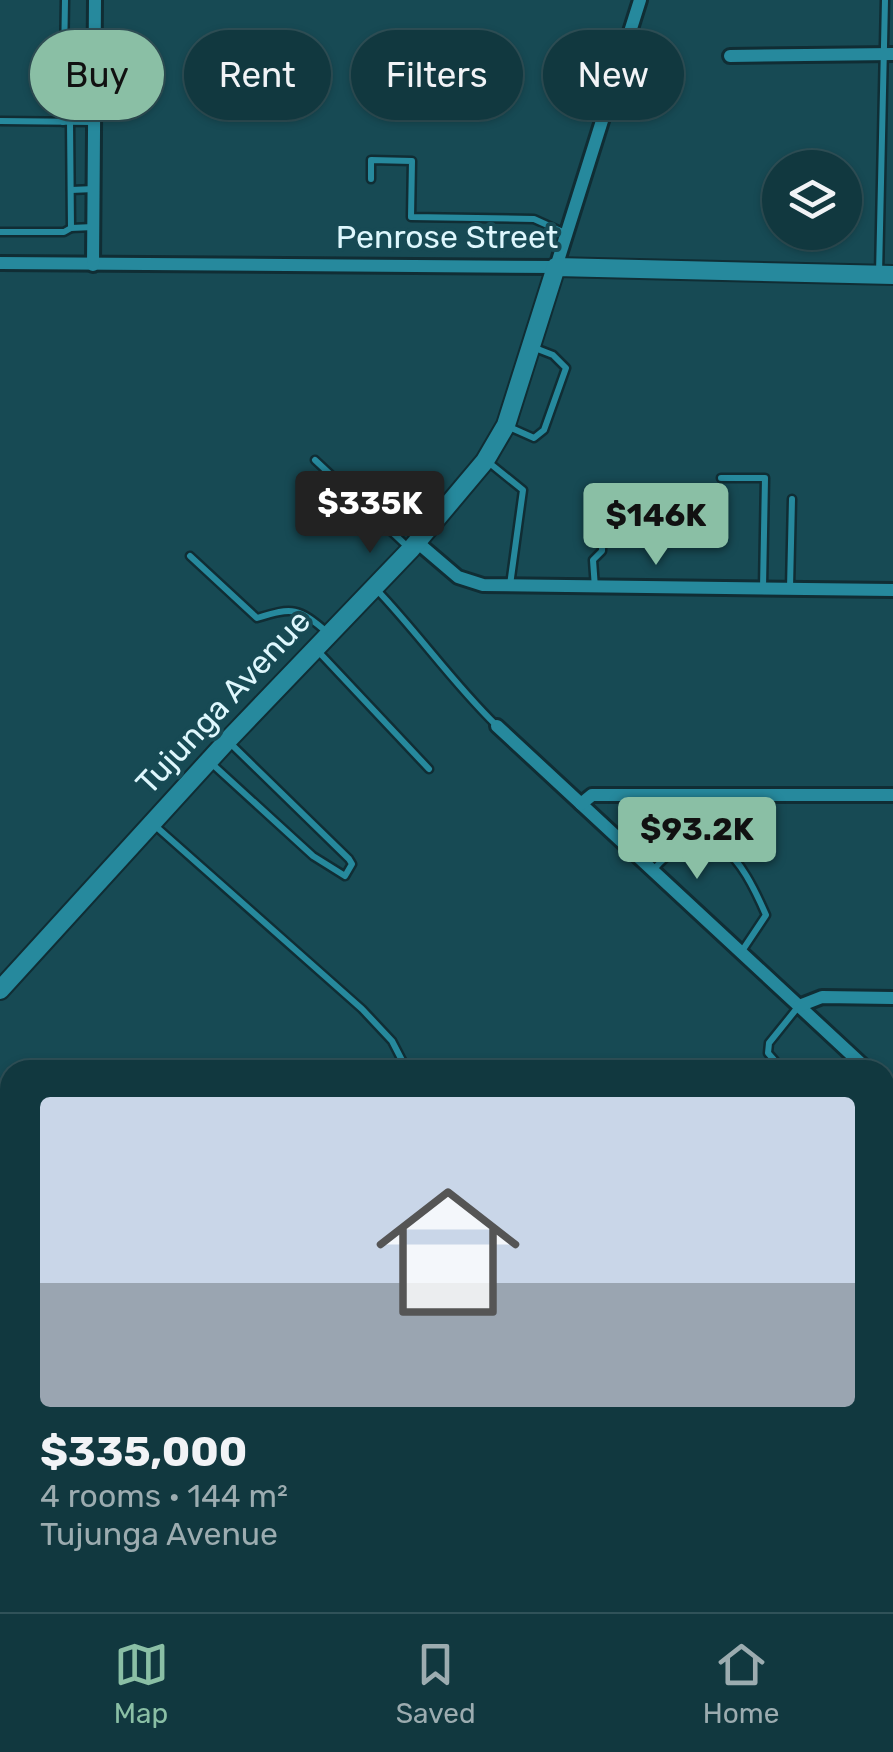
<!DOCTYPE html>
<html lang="en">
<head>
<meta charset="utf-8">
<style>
  body { margin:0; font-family:Rubik,sans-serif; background:#1a3f46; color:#f1f3f6; height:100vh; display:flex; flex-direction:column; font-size:38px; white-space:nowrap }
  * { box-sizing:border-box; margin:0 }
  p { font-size:32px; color:#9cacb0 }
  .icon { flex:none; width:55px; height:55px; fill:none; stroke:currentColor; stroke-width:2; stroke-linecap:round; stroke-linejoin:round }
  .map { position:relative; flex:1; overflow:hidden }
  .details { position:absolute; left:0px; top:1060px; width:895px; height:552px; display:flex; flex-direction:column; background:#11383f; border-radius:30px 30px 0 0; box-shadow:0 2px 8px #0004,0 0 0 2px #305259 }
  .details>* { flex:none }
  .banner { position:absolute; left:30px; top:30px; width:835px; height:90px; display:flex; gap:20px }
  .tools { position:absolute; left:762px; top:150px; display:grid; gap:20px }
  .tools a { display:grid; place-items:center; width:100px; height:100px; border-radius:50%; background:#11383f; box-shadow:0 2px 8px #0004,0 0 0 2px #305259; font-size:50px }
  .price { position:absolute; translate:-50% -85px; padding:0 22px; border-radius:10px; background:#8abfa5; color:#111; font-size:32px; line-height:65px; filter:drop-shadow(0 2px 5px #0008) }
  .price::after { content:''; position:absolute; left:50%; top:60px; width:30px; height:22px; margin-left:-15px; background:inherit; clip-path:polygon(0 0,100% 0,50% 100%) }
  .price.current { background:#222; color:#fff }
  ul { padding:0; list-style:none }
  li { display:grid; align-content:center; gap:20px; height:530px; padding:0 40px }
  li span { display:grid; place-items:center; height:310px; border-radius:10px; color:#555 }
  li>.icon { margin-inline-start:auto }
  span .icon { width:180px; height:180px; fill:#fffc; stroke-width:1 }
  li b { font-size:42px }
  .tag { padding:0 35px; border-radius:45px; background:#11383f; box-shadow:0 2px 8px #0004,0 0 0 2px #305259; font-size:35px; line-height:90px }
  .tag.current { background:#8abfa5; color:#111 }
  .tab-bar { display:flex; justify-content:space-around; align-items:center; height:140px; border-top:2px solid #305259; background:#11383f; font-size:28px; color:#9cacb0 }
  .tab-bar a { display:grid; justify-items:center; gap:5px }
  .tab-bar .current { color:#8abfa5 }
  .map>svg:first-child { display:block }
  .park { fill:url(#park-dots) }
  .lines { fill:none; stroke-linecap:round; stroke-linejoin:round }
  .service-casing { stroke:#102d34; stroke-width:11 }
  .minor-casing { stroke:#102d34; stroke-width:18 }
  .tertiary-casing { stroke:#102d34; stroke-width:22 }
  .service { stroke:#26899d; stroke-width:6 }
  .minor { stroke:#26899d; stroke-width:12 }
  .tertiary { stroke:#26899d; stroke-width:18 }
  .labels { text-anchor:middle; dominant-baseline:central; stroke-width:8; stroke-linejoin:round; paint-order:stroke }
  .street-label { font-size:32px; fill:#def7fd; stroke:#174a54 }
</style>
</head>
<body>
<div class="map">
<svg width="893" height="1612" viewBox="0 0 893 1612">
  <defs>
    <pattern id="park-dots" width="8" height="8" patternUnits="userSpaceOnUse" patternTransform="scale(2.5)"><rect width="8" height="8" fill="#874f41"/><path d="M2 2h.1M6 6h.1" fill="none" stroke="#98695d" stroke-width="1.8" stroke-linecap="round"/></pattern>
  </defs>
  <rect width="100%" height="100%" fill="#174a54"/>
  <polygon class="park" points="550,1602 717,1603 728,1612 541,1612"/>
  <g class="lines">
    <g class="service-casing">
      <g id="service">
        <polyline points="0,121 93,122"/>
        <polyline points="63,122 65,0"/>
        <polyline points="371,179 371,160 412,161 411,217 534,219 565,233"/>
        <polyline points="71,190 94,189"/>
        <polyline points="71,228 93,227"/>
        <polyline points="0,232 64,232 71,228 70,122"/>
        <polyline points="879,274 885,0"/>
        <polyline points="507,426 534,438 544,430 566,368 553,355 535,348"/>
        <polyline points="315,460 410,549"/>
        <polyline points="487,461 523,490 510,585"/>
        <polyline points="721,478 765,478 763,588"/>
        <path d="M190,556L257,618C293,607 298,607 328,633"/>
        <polyline points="595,588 593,560 602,551 603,498"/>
        <polyline points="790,588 792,499"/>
        <path d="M376,589C419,634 452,682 496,725"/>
        <polyline points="316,649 429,769"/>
        <polyline points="210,762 313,856 345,876 352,864 349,859 228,741"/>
        <polyline points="152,823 362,1009 392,1041 407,1070"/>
        <path d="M654,869C711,806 742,860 766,915L742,951"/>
        <polyline points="783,1070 768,1053 769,1043 798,1007"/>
      </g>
    </g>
    <g class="minor-casing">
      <g id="minor">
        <polyline points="730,56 893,54"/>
        <polyline points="0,263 556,267 640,0"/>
        <polyline points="93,265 95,0"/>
        <polyline points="417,542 458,577 483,585 893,590"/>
        <polyline points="497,726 868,1070"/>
        <polyline points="581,804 592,795 893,795"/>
        <polyline points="799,1006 822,997 893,998"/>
        <polyline points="885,1086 893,1093"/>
        <polyline points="885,1212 893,1203"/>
        <polyline points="885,1482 893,1474"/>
        <polyline points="731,1602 742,1612"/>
        <polyline points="530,1612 538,1602"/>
      </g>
    </g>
    <g class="tertiary-casing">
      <polyline id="tertiary" points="0,990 227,741 411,549 485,461 506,425 556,267 893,275"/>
    </g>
    <use href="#service" class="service"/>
    <use href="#minor" class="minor"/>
    <use href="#tertiary" class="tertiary"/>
  </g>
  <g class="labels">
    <g class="street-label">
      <text x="447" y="237">Penrose Street</text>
      <text transform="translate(223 702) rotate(-47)">Tujunga Avenue</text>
    </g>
  </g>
</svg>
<div class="tools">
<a><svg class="icon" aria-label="layers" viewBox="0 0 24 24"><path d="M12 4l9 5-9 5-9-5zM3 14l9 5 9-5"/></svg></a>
</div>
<b class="price current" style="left:370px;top:556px">$335K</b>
<b class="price" style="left:656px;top:568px">$146K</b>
<b class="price" style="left:697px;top:882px">$93.2K</b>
<div class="banner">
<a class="tag current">Buy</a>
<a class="tag">Rent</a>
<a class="tag">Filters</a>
<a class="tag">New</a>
</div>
<section class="details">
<ul>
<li><span style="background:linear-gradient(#c9d6e8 60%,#9aa5b1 0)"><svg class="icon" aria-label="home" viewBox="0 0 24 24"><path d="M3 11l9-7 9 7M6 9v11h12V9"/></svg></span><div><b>$335,000</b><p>4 rooms · 144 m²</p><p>Tujunga Avenue</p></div></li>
</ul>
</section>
</div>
<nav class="tab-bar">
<a class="current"><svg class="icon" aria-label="map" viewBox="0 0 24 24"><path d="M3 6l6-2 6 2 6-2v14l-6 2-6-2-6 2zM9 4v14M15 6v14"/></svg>Map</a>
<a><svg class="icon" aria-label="saved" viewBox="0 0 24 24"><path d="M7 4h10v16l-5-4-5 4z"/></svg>Saved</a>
<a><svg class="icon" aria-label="home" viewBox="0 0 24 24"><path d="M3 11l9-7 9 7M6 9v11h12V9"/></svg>Home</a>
</nav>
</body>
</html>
